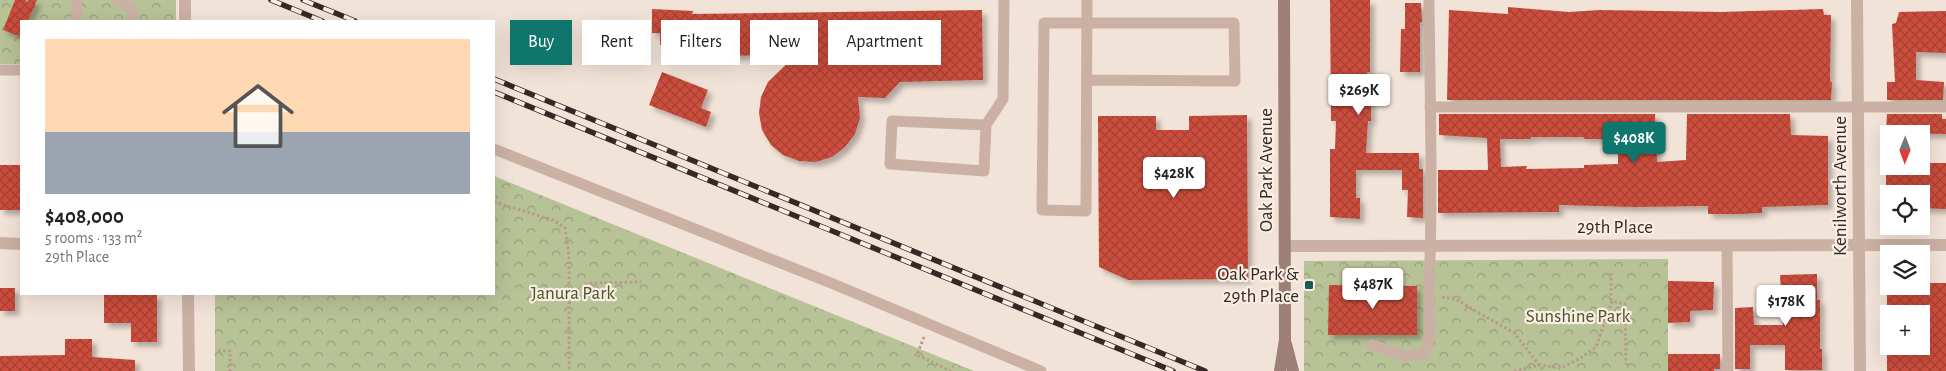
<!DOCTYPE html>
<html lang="en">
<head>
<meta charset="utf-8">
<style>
  body { margin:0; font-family:"Alegreya Sans",sans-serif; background:#f6f6f6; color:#222; height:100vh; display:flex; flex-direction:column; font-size:19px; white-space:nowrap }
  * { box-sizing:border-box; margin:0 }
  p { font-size:16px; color:#767676 }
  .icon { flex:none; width:28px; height:28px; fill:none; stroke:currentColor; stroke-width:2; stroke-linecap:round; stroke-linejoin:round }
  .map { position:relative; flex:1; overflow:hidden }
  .side { position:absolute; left:20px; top:20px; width:475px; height:275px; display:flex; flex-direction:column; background:#fff; border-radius:0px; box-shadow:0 5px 20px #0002 }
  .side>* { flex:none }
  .banner { position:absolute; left:510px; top:20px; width:475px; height:45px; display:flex; gap:10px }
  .needle { width:32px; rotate:181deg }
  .fabs { position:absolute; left:1880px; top:125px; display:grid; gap:10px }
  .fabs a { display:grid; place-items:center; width:50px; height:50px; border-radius:0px; background:#fff; box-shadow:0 5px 20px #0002; font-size:25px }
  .price { position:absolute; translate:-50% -42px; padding:0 11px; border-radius:5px; background:#fff; color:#222; font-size:16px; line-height:32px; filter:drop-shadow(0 1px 2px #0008) }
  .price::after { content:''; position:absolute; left:50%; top:30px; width:15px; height:11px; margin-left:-8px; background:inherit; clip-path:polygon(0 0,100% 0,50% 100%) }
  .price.current { background:#0f766e; color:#fff }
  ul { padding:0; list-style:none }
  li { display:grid; align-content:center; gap:10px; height:265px; padding:0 25px }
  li+li { border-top:1px solid #e0e0e0 }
  li span { display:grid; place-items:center; height:155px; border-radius:0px; color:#555 }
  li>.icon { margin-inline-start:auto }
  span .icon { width:90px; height:90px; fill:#fffc; stroke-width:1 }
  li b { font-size:21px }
  .chip { padding:0 18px; border-radius:0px; background:#fff; box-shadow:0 5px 20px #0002; font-size:18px; line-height:45px }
  .chip.current { background:#0f766e; color:#fff }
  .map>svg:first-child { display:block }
  .forest { fill:url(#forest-crowns) }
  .building { fill:url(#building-cross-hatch); fill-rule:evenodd; filter:url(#shadow) }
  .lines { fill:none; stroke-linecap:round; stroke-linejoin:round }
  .path { stroke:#b79a8d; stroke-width:3; stroke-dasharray:2.5 2.5; stroke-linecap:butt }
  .lane { stroke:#cbb1a3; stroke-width:11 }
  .street { stroke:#cbb1a3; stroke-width:12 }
  .secondary { stroke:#9e7f75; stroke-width:12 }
  .rail-casing { stroke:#352926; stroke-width:5.5 }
  .rail { stroke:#faede4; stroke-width:4; stroke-dasharray:11; stroke-linecap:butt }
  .poi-dot { fill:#195956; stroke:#faede4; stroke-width:2 }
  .labels { text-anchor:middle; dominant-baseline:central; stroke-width:4.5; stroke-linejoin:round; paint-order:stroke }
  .street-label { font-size:19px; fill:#352926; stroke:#faede4 }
  .poi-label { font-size:19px; fill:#352926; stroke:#faede4; text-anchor:end }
  .park-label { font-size:19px; fill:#4a5528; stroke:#faede4 }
</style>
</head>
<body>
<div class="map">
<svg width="1946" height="371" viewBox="0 0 1946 371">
  <defs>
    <pattern id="forest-crowns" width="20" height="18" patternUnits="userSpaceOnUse" patternTransform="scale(1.25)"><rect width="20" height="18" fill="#b8c297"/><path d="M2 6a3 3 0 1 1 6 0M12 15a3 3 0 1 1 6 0" fill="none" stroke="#969e7b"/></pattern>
    <pattern id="building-cross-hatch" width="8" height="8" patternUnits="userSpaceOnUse" patternTransform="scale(1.25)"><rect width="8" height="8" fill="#cc4e3c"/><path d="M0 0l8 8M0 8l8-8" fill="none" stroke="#a64132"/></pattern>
    <filter id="shadow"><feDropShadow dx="4.5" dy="4.5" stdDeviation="2.5" flood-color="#0004"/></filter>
  </defs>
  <rect width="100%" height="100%" fill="#f2e3d8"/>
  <g class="forest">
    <polygon points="0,0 176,0 176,21 21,21 21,64 0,64"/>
    <polygon points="494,176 974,371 215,371 215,294 494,294"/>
    <polygon points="1668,259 1668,371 1304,371 1304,261"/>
  </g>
  <g class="building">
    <polygon points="15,0 37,0 28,21 21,21 21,37 3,30"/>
    <polygon points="1330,0 1370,0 1370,72 1367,72 1367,99 1371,99 1371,121 1368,121 1366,153 1419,153 1419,169 1423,169 1423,218 1407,217 1408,190 1402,190 1402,170 1356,170 1356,198 1360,198 1360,219 1330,217 1330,149 1335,149 1336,121 1331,121"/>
    <polygon points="1405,3 1421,3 1422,22 1420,22 1420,72 1400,72 1401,29 1405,29"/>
    <polygon points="1508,7 1569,12 1600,10 1721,12 1823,9 1824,15 1831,15 1830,82 1832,82 1831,100 1447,100 1449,10 1508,14"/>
    <polygon points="652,9 693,11 692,14 982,10 983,80 900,82 885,98 858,97 860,118 855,134 845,147 832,157 816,162 799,161 783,155 771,145 762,130 759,113 761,97 768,82 796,55 710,56 710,47 660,45 660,33 652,33"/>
    <polygon points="1946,11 1946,53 1916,52 1916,80 1944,82 1943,100 1887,100 1887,82 1895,82 1892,24 1896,23 1899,12"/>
    <polygon points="662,72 708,90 701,108 711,112 706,127 649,105"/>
    <path d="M1439,114H1655L1657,162L1686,160L1687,114H1790L1791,135L1828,136V205L1762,207V213L1740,214H1708V206L1634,207L1559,205V212L1438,213V170H1488L1487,138L1439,135ZM1531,137H1584V139H1618V164L1584,165V168L1526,169L1527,166L1501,167L1500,139H1531Z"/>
    <polygon points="1887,114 1942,114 1942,119 1946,119 1946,134 1886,133"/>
    <polygon points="1247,115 1248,279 1128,280 1099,267 1098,116 1156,116 1156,130 1189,130 1189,116"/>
    <polygon points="1921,163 1946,163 1946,209 1921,208 1921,194 1886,194 1886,166 1921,166"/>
    <polygon points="0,165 20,165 21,210 0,210"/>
    <polygon points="1817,274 1817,300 1820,300 1820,349 1822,349 1822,370 1785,370 1785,345 1750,345 1750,369 1735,369 1735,308 1753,307 1754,325 1783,325 1780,275"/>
    <polygon points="1668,281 1714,282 1713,310 1690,311 1690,322 1668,323"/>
    <polygon points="1921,283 1946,283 1946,371 1887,371 1887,353 1921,352 1921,314 1887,314 1887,286 1921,286"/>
    <polygon points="1329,285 1417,286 1417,335 1328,335"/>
    <rect x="0" y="288" width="15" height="23"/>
    <polygon points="104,294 157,294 157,342 131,342 131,323 104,323"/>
    <polygon points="65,339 92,339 92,357 135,360 135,371 0,371 0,356 65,355"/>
    <polygon points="1668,354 1720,354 1720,369 1714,369 1714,371 1668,371"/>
  </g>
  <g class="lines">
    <g class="path">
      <polyline points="26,0 31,2"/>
      <polyline points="494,202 553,220 565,228 569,255 569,371"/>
      <polyline points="1611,273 1611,301"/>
      <polyline points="1442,297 1455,299 1514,333 1544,371"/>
      <polyline points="569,303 577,290 588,283 641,282"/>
      <polyline points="924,337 917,355 951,371"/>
      <polyline points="218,351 230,351 230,371"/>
      <polyline points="1514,371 1540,365 1561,368 1579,359 1596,347 1612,301 1625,304 1626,365"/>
    </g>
    <g class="lane">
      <polyline points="77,0 77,21"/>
      <path d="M116,0C131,5 132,5 132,21"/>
      <polyline points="0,70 21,70"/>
      <path d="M1087,80L1235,81L1234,23H1044L1042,210L1086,211C1086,140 1087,70 1087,0"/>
      <polyline points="1430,107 1946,107"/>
      <polyline points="986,125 892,121 890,164 984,171 986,125 1003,99 1004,0"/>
      <polyline points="494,149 831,283 1041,371"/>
      <polyline points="1727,245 1728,371"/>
      <path d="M1372,345L1406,356L1424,354C1434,335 1428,312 1429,290C1433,194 1430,97 1429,0"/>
    </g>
    <g class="street">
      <polyline points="185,0 185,21"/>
      <polyline points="1857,0 1860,371"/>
      <polyline points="0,243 21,244"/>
      <polyline points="1285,246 1946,245"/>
      <polyline points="188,294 189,371"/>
    </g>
    <g class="secondary">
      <polyline points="1286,344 1293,371"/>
      <polyline points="1280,371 1285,340 1284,0"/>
    </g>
    <g class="rail-casing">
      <g id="rail">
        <polyline points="271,0 322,21"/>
        <polyline points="303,0 355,21"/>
        <polyline points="494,79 1205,371"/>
        <polyline points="494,92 1173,371"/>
      </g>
    </g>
    <use href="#rail" class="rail"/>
  </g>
  <rect class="poi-dot" x="1304" y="280" width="10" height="10" rx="2.5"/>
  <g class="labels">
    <g class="street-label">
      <text transform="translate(1266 170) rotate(-90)">Oak Park Avenue</text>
      <text transform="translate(1840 186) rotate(-90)">Kenilworth Avenue</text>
      <text x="1615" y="227">29th Place</text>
    </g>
    <g class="poi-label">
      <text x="1299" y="274">Oak Park &amp;<tspan x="1299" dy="22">29th Place</tspan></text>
    </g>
    <g class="park-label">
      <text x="573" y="293">Janura Park</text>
      <text x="1578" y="316">Sunshine Park</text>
    </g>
  </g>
</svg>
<div class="fabs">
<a><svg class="needle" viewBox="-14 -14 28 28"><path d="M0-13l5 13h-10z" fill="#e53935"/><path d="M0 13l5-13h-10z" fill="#767676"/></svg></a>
<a><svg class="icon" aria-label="locate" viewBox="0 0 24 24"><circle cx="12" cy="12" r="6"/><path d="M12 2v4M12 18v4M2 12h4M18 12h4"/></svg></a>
<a><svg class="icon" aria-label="layers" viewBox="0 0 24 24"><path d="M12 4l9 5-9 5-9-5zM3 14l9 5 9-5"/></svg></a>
<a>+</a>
</div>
<b class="price" style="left:1359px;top:116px">$269K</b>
<b class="price current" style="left:1634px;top:164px">$408K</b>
<b class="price" style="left:1174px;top:199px">$428K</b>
<b class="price" style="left:1373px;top:310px">$487K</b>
<b class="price" style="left:1786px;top:327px">$178K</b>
<div class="banner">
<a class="chip current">Buy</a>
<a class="chip">Rent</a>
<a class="chip">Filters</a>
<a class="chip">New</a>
<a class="chip">Apartment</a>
</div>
<section class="side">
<ul>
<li><span style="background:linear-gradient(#ffd9b3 60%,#9aa5b1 0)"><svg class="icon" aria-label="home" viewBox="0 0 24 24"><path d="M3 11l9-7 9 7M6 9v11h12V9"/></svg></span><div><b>$408,000</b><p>5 rooms · 133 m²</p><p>29th Place</p></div></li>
</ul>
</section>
</div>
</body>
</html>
